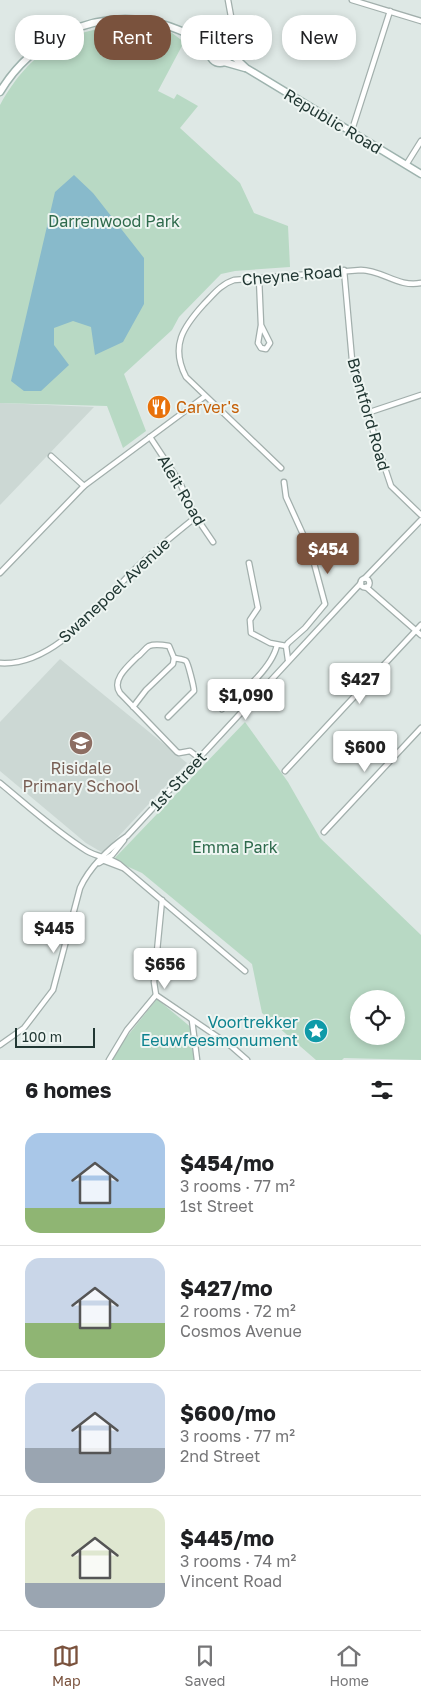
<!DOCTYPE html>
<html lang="en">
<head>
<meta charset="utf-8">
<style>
  body { margin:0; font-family:"Golos Text",sans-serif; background:#f2f2f2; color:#202124; height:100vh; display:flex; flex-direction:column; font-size:19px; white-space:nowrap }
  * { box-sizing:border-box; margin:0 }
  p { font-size:16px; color:#757577 }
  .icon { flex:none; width:28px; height:28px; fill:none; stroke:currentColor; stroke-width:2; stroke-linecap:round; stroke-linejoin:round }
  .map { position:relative; height:1060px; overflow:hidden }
  .panel { display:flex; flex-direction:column; background:#fff; flex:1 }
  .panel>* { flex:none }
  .guide { position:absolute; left:15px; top:15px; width:391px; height:45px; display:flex; gap:10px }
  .buttons { position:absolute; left:350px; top:990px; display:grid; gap:10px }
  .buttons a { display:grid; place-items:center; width:55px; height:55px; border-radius:50%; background:#fff; box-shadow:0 2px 8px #0003; font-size:25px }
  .scale { position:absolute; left:15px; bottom:12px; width:80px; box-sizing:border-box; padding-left:5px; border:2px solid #213733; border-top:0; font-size:14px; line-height:18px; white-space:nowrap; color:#213733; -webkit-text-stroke:4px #eef5f2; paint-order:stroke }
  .price { position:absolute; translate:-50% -42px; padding:0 11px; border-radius:5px; background:#fff; color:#222; font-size:16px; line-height:32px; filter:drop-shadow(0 1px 2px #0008) }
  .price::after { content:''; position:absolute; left:50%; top:30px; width:15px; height:11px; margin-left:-8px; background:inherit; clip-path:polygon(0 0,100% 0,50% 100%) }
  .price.selected { background:#7a523d; color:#fff }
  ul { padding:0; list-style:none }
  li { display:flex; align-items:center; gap:15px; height:125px; padding:0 25px }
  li+li { border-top:1px solid #e0e0e0 }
  li span { display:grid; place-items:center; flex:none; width:140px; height:100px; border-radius:15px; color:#555 }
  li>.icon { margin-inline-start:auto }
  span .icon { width:60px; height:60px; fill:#fffc; stroke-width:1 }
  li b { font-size:21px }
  h2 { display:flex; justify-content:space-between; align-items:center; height:60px; padding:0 25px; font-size:21px }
  .tag { padding:0 18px; border-radius:20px; background:#fff; box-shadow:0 2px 8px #0003; font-size:18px; line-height:45px }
  .tag.selected { background:#7a523d; color:#fff }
  .menu { display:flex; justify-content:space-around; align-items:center; height:70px; border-top:1px solid #e0e0e0; background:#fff; font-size:14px; color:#757577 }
  .menu a { display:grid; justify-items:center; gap:2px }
  .menu .selected { color:#7a523d }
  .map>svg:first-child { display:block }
  .built { fill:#ccd8d4 }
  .green { fill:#b8d9c4; fill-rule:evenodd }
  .water { fill:#88bacb }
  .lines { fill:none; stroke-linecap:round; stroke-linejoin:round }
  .street-casing { stroke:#a2afac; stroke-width:7 }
  .secondary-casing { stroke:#9eb3ae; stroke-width:9 }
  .street { stroke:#fff; stroke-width:4.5 }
  .secondary { stroke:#fff; stroke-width:6 }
  .labels { text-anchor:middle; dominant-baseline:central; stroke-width:4; stroke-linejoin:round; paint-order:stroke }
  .street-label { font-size:16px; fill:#213733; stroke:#eef5f2 }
  .park-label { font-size:16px; fill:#2e6a4c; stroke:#eef5f2 }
  .food-label { font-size:16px; fill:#c56008; stroke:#eef5f2; text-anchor:start }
  .education-label { font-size:16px; fill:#785e54; stroke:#eef5f2 }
  .culture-label { font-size:16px; fill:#0d838f; stroke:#eef5f2; text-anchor:end }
</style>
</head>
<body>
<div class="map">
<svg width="421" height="1060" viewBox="0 0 421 1060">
  <rect width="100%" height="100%" fill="#dee8e5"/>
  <g class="built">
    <polygon points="0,403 94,407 0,505"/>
    <polygon points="60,659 187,763 103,853 86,843 0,771 0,722"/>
  </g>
  <g class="green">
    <path d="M131,24L172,33L184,42L158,91L174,99L177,94L198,106L180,128L240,183L254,213L288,226L290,267L235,271L221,274L179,317L172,330L124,374L146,431L123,448L107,406L0,403V105C32,48 68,30 131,24Z"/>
    <path d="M245,722L288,782L320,838L421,935V1060L344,1058L342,1060H316L262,1013L252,964L142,873L113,860ZM359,999H396V1036H359Z"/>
    <polygon points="157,999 193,1029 198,1060 112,1060 113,1054"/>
  </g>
  <polygon class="water" points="74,175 93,193 144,258 144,304 123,342 95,355 91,327 73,321 54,328 54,345 69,365 41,391 24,391 11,381 55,192"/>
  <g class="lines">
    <g class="street-casing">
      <g id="street">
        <polyline points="228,0 232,22 228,46"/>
        <polyline points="352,0 421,21"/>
        <polyline points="221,43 230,36"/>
        <polyline points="351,133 390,11"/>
        <polyline points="406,165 421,141"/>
        <polyline points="344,270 352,360 377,444 391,486 421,515"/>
        <polyline points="259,278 261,325 270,343 266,349 261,348 258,343 261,325"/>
        <polyline points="367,413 421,395"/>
        <polyline points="150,437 179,481 196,517 213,542"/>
        <polyline points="51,456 84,486"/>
        <path d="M281,468L186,377C170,346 183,327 204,304C213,295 221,284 234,280L361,270C382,270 399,288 421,283"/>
        <polyline points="284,482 286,497 311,552 325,604 305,628 288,643 286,646 288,660"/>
        <polyline points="249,563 258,608 250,620 251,633 270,643 286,646"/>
        <polyline points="0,573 84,486 204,397"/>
        <polyline points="365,578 421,520"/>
        <circle cx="365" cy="583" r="4.5"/>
        <polyline points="366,587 421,635"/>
        <path d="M0,663C55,667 102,601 137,567C156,549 176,533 196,517"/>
        <path d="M133,707L146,690L173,664L174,658L169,646C163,645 154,644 149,646C144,649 142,654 137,657C128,666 111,680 120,693L177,752L179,753L190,751L199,758"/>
        <path d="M222,709C240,695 272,669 277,645"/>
        <path d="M168,717L194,691C194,687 188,663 186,661C183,659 178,659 174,658"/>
        <polyline points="285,771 421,625"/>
        <path d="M0,783C28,806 55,831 87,851C97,857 108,857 119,864L245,971"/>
        <polyline points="324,832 421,728"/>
        <polyline points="102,860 123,868"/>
        <polyline points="99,863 112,855 124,840"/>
        <polyline points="156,995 231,1046 247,1060"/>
        <polyline points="192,1020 197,1060"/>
        <path d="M0,1045L24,1028L53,990L80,888C89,868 109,848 127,836L361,583"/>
        <polyline points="109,1060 127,1030 156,995 154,982 162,900"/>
      </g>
    </g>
    <g class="secondary-casing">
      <g id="secondary">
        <circle cx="220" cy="53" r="10"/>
        <polyline points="230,53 246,68 421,174"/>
        <polyline points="224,62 245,68"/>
        <path d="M0,92C31,40 93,9 154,22C175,26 194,38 215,44"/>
      </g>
    </g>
    <use href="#street" class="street"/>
    <use href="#secondary" class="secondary"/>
  </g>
  <defs>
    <g id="restaurant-disc" transform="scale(1.25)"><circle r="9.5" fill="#e8710a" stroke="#eef5f2"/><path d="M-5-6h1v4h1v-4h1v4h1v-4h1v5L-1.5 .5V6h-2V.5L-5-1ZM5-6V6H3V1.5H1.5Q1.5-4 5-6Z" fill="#fff"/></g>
    <g id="school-disc" transform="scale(1.25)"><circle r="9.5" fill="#8d6e63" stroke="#eef5f2"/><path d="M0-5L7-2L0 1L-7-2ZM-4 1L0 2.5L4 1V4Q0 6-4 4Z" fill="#fff"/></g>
    <g id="sight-disc" transform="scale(1.25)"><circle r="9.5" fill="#0f9aa8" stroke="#eef5f2"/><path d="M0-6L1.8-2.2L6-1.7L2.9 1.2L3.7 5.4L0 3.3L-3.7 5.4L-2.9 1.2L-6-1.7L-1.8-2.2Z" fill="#fff"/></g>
  </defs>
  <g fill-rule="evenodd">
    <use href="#restaurant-disc" x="159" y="407"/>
    <use href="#school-disc" x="81" y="743"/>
    <use href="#sight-disc" x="316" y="1031"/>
  </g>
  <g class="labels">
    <g class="street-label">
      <text transform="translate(333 121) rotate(31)">Republic Road</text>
      <text transform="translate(292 275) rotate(-5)">Cheyne Road</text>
      <text transform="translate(369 414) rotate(74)">Brentford Road</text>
      <text transform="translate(182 490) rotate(60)">Aleit Road</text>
      <text transform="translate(114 590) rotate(-43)">Swanepoel Avenue</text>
      <text transform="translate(178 781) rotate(-47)">1st Street</text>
    </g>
    <g class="park-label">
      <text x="114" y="221">Darrenwood Park</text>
      <text x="235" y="847">Emma Park</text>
    </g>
    <g class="food-label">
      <text x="176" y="407">Carver's</text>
    </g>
    <g class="education-label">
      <text x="81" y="768">Risidale<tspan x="81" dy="18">Primary School</tspan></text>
    </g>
    <g class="culture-label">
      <text x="298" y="1022">Voortrekker<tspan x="298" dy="18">Eeuwfeesmonument</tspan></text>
    </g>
  </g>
</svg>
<div class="buttons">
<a><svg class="icon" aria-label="locate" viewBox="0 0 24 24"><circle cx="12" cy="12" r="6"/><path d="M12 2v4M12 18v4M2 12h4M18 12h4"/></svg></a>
</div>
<div class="scale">100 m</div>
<b class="price selected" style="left:328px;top:575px">$454</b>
<b class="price" style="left:360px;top:705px">$427</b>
<b class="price" style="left:246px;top:721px">$1,090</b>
<b class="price" style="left:365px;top:773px">$600</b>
<b class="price" style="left:54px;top:954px">$445</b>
<b class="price" style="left:165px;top:990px">$656</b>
<div class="guide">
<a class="tag">Buy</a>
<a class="tag selected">Rent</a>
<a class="tag">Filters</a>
<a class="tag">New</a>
</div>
</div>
<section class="panel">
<h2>6 homes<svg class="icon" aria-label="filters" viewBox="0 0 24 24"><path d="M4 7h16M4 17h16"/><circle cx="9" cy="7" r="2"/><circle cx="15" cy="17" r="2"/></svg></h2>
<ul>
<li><span style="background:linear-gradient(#a9c7e8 75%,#8fb573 0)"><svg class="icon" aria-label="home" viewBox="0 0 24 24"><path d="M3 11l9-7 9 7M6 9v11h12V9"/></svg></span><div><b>$454/mo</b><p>3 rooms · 77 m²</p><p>1st Street</p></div></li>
<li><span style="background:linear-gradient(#c9d6e8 65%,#8fb573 0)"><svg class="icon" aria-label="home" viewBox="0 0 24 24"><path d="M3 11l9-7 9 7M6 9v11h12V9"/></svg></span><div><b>$427/mo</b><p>2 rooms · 72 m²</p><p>Cosmos Avenue</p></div></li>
<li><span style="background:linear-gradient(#c9d6e8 65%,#9aa5b1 0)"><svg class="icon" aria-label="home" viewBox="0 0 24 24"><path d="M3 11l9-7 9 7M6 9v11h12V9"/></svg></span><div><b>$600/mo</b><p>3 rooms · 77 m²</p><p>2nd Street</p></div></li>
<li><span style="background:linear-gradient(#dfe7d0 75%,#9aa5b1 0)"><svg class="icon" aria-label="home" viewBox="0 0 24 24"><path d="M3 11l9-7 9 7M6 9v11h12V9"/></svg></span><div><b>$445/mo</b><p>3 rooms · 74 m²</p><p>Vincent Road</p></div></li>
</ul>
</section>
<nav class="menu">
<a class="selected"><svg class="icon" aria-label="map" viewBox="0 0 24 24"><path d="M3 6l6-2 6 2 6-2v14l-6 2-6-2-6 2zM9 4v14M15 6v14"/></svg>Map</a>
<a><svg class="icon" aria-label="saved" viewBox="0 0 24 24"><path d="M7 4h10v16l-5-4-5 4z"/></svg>Saved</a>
<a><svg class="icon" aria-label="home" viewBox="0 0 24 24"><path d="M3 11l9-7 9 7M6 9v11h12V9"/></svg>Home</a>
</nav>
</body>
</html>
